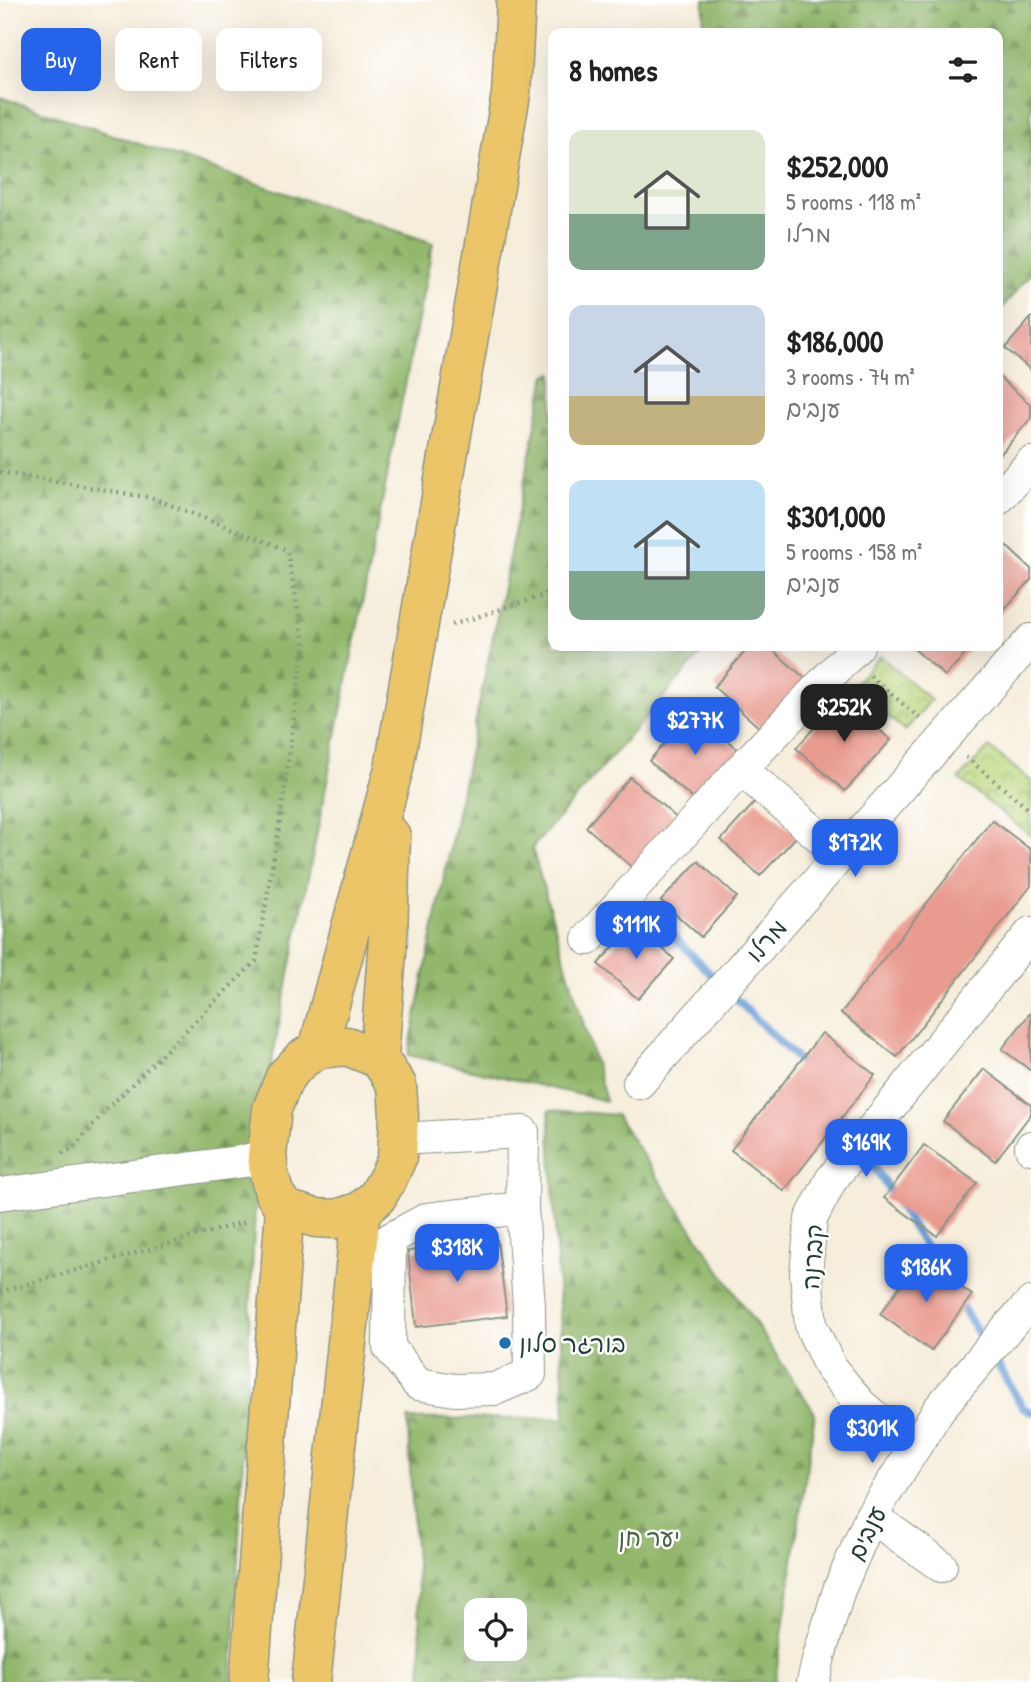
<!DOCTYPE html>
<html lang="en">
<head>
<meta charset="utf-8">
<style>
  body { margin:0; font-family:"Patrick Hand","Playpen Sans Hebrew",sans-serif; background:#f2f2f2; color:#222; height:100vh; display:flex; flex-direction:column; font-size:26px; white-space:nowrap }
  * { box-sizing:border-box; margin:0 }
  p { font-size:23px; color:#767676 }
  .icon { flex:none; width:38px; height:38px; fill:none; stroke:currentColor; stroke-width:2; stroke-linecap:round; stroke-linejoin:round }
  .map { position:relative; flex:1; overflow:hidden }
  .side { position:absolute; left:548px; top:28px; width:455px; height:623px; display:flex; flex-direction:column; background:#fff; border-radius:14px; box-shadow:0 7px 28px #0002 }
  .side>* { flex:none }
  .banner { position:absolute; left:21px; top:28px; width:422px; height:63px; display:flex; gap:14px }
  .controls { position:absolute; left:464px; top:1598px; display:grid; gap:14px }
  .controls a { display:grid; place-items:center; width:63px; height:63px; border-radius:14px; background:#fff; box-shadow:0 7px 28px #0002; font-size:35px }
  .price { position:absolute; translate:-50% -60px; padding:0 16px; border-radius:14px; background:#2563eb; color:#fff; font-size:23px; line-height:46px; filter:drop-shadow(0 2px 4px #0008) }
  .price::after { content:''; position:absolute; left:50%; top:42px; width:21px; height:16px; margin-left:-10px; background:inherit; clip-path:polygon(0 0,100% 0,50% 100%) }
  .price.selected { background:#222; color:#fff }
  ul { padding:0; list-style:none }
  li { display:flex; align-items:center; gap:21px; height:175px; padding:0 21px }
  li span { display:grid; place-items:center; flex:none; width:196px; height:140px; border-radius:14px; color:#555 }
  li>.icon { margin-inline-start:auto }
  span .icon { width:84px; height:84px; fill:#fffc; stroke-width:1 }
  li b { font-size:30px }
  h2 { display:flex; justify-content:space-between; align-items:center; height:84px; padding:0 21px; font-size:30px }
  .tag { padding:0 24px; border-radius:14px; background:#fff; box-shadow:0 7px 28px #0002; font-size:24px; line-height:63px }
  .tag.selected { background:#2563eb; color:#fff }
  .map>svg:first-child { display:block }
  .forest { fill:url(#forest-firs); stroke:#587a50; stroke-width:2; fill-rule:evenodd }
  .park { fill:url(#park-crowns); stroke:#6c8a58; stroke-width:2 }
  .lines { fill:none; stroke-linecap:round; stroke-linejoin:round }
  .stream { stroke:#6b9ed7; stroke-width:8 }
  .building { fill:#e99b90 }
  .minor-casing { stroke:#8a9587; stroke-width:34 }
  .major-casing { stroke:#8a9587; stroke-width:41 }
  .path { stroke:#8a9587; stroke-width:4.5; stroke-dasharray:2 5; stroke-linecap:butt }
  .minor { stroke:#fff; stroke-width:32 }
  .major { stroke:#edc569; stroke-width:38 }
  .poi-dot { fill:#1f6fb2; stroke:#fff; stroke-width:2.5 }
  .labels { text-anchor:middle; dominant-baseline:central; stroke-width:5; stroke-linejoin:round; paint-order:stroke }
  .street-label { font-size:24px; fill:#1f3d34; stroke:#fff }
  .poi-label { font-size:24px; fill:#1f3d34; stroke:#fff; text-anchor:start }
  .park-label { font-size:24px; fill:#466346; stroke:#fff }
</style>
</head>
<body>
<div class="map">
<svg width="1031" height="1682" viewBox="0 0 1031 1682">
  <defs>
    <pattern id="forest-firs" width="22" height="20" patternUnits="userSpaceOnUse" patternTransform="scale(1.75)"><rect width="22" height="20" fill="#92b76c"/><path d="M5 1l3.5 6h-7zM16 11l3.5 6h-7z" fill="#77965a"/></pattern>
    <pattern id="park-crowns" width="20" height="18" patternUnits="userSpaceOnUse" patternTransform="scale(1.75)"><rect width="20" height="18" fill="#b9d67c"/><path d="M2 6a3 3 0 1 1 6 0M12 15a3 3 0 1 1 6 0" fill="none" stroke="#96af66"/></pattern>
  </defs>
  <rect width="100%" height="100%" fill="#fff"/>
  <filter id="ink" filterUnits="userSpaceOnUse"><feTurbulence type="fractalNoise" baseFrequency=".0143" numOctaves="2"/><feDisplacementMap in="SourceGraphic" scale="14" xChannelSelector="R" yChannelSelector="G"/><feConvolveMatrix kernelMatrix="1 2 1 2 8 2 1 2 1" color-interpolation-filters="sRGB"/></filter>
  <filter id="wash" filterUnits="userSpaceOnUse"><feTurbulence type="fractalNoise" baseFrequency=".00686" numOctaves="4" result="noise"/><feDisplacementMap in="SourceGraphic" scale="28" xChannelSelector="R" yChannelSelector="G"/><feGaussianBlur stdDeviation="1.57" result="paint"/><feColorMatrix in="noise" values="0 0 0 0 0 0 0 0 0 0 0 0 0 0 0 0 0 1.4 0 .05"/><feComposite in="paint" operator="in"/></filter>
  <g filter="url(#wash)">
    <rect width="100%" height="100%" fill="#f6edda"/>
    <g class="forest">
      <polygon points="704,0 1031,0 1031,273 998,313 998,33 703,33"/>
      <polygon points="0,97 433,243 259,1127 232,1682 0,1682"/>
      <polygon points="553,373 553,646 708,646 532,848 606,1101 408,1055 546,375"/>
      <path d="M549,1110L616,1115L815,1413L775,1682H422C421,1594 410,1507 408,1419L565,1418ZM514,1610V1648H476V1610Z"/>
    </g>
    <g class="park">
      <polygon points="880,656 931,700 905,731 853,686"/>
      <polygon points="989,747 1031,781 1031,836 959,779"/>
    </g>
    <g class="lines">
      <g class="stream">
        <polyline points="673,936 718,981"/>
        <polyline points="727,990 805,1067"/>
        <polyline points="837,1108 856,1138"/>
        <polyline points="863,1149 948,1283"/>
        <polyline points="958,1300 984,1343"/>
        <polyline points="993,1357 1023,1408 1031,1412"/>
      </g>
    </g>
    <g id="blocks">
      <g class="building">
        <polygon points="1031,318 1031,370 1005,348"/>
        <polygon points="998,376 1031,405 1031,418 998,457"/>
        <polygon points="998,538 1031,569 1031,580 1000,614 998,612"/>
        <polygon points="750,646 768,646 807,680 762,730 714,687"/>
        <polygon points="911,646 973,646 945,676"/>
        <polygon points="842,697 891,740 845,791 796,748"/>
        <polygon points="693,711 742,753 698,803 649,761"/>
        <polygon points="630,777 679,820 635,870 586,827"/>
        <polygon points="757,800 797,836 760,876 721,840"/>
        <polygon points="992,820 1031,850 1031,886 897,1057 841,1013"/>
        <polygon points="698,861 737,897 701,937 661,901"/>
        <polygon points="635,923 674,959 638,999 598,964"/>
        <polygon points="1031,1012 1031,1071 1002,1049"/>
        <polygon points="822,1033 875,1075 784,1191 731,1150"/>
        <polygon points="984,1069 1031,1105 1031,1114 995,1161 943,1121"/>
        <polygon points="924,1145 977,1183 937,1236 884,1198"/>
        <polygon points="497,1240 507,1316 416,1327 408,1251"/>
        <polygon points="920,1258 972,1295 931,1351 880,1314"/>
      </g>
    </g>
  </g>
  <g filter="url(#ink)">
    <use href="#blocks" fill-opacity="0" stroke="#8a9587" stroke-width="2"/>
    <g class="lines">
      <g class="minor-casing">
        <g id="minor">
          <polyline points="998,499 1031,463"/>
          <polyline points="741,769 841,855"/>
          <polyline points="588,939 741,769 858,646"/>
          <polyline points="639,1083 1031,640"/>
          <polyline points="399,1139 523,1132 522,1208 529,1306 530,1374 495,1389 455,1390 418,1384 389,1347 390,1239 427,1219 522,1208"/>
          <polyline points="1031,1147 1031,1148"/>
          <polyline points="0,1194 245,1161 267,1155"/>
          <polyline points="913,1449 861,1405 830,1367 811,1326 806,1274 811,1219 831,1180 1031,933"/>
          <polyline points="871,1516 941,1566"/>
          <polyline points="813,1682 820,1653 839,1590 871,1516 939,1409 1009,1326 1031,1303"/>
        </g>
      </g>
      <g class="major-casing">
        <g id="major">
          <polygon points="347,1046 379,1059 397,1085 399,1116 397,1158 389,1176 377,1197 361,1211 336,1219 316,1218 285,1209 274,1193 269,1174 267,1155 272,1109 285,1077 301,1060 318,1049"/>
          <polyline points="318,1049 394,768 511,94 516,0"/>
          <polyline points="379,1059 388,938 391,836"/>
          <polyline points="249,1682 285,1209"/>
          <polyline points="311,1682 361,1211"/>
        </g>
      </g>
      <g class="path">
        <polyline points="0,472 152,498 287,550 304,643 281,815 256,961 105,1111 73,1148 58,1156"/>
        <polyline points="452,625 545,595 553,580"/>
        <polyline points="870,676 922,720"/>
        <polyline points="966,757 1031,811"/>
        <polyline points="0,1292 248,1221"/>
      </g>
      <use href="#minor" class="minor"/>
      <use href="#major" class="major"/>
    </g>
  </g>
  <circle class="poi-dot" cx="505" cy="1343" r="7"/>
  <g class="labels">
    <g class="street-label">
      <text transform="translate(766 940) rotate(-49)">מרלו</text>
      <text transform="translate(812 1257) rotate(-86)">קברנה</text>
      <text transform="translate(866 1533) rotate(-64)">ענבים</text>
    </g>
    <g class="poi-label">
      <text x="519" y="1343">בורגר סלון</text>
    </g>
    <g class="park-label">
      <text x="649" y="1537">יער חן</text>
    </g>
  </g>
</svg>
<div class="controls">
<a><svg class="icon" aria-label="locate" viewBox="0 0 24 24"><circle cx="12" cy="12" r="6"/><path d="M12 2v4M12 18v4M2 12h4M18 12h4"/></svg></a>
</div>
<b class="price selected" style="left:844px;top:744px">$252K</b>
<b class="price" style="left:695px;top:757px">$277K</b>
<b class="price" style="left:855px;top:879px">$172K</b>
<b class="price" style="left:636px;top:961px">$111K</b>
<b class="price" style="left:866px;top:1179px">$169K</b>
<b class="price" style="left:457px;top:1284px">$318K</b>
<b class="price" style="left:926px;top:1304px">$186K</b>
<b class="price" style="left:872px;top:1465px">$301K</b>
<div class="banner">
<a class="tag selected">Buy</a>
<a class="tag">Rent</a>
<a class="tag">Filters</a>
</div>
<section class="side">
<h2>8 homes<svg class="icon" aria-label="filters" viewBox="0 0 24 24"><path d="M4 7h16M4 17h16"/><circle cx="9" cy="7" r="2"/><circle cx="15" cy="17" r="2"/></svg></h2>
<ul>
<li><span style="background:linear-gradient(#dfe7d0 60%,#7fa58c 0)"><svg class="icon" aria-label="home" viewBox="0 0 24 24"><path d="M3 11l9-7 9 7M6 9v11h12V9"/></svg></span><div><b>$252,000</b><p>5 rooms · 118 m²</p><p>מרלו</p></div></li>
<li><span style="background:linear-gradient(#c9d6e8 65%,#c2b280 0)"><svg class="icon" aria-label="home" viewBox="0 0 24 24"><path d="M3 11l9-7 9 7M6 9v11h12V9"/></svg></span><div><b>$186,000</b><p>3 rooms · 74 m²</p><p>ענבים</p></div></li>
<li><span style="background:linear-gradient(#bfe0f5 65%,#7fa58c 0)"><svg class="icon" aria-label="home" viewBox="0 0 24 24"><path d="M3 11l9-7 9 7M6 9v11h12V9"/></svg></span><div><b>$301,000</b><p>5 rooms · 158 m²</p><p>ענבים</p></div></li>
</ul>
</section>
</div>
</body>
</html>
